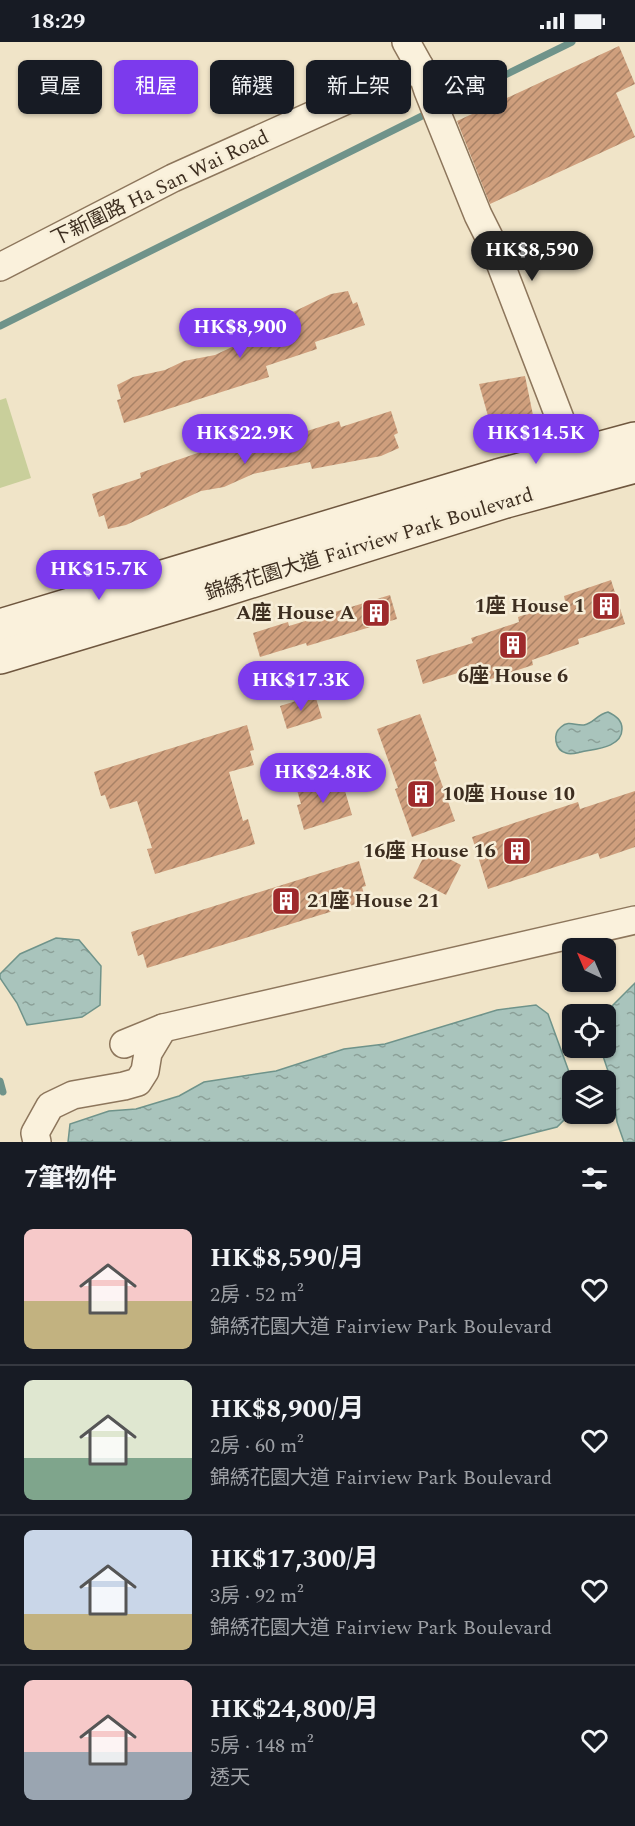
<!DOCTYPE html>
<html lang="zh-TW">
<head>
<meta charset="utf-8">
<style>
  body { margin:0; font-family:Spectral,"Noto Sans TC",serif; background:#20242c; color:#f1f3f6; height:100vh; display:flex; flex-direction:column; font-size:22px; white-space:nowrap }
  * { box-sizing:border-box; margin:0 }
  p { font-size:20px; color:#9ea1a6 }
  .icon { flex:none; width:33px; height:33px; fill:none; stroke:currentColor; stroke-width:2; stroke-linecap:round; stroke-linejoin:round }
  .map { position:relative; height:1100px; overflow:hidden }
  .panel { display:flex; flex-direction:column; background:#171b24; flex:1 }
  .panel>* { flex:none }
  .hud { position:absolute; left:18px; top:18px; width:600px; height:54px; display:flex; gap:12px }
  .needle { width:39px; rotate:316deg }
  .tools { position:absolute; left:562px; top:896px; display:grid; gap:12px }
  .tools a { display:grid; place-items:center; width:54px; height:54px; border-radius:9px; background:#171b24; box-shadow:0 2px 4px #0004; font-size:30px }
  .price { position:absolute; translate:-50% -51px; padding:0 14px; border-radius:21px; background:#7c3aed; color:#fff; font-size:20px; line-height:39px; filter:drop-shadow(0 2px 3px #0008) }
  .price::after { content:''; position:absolute; left:50%; top:36px; width:18px; height:14px; margin-left:-9px; background:inherit; clip-path:polygon(0 0,100% 0,50% 100%) }
  .price.current { background:#222; color:#fff }
  ul { padding:0; list-style:none }
  li { display:flex; align-items:center; gap:18px; height:150px; padding:0 24px }
  li+li { border-top:2px solid #363941 }
  li span { display:grid; place-items:center; flex:none; width:168px; height:120px; border-radius:9px; color:#555 }
  li>.icon { margin-inline-start:auto }
  span .icon { width:72px; height:72px; fill:#fffc; stroke-width:1 }
  li b { font-size:26px }
  h2 { display:flex; justify-content:space-between; align-items:center; height:72px; padding:0 24px; font-size:26px }
  .chip { padding:0 21px; border-radius:9px; background:#171b24; box-shadow:0 2px 4px #0004; font-size:21px; line-height:54px }
  .chip.current { background:#7c3aed; color:#fff }
  .status { display:flex; justify-content:space-between; align-items:center; height:42px; padding:0 30px; background:#171b24; direction:ltr }
  .status svg { height:16px; fill:currentColor }
  .map>svg:first-child { display:block }
  .garden { fill:#c9cf9b }
  .water { fill:url(#water-ripples); stroke:#6f938a; stroke-width:1.5 }
  .lines { fill:none; stroke-linecap:round; stroke-linejoin:round }
  .stream { stroke:#6f938a; stroke-width:7 }
  .building { fill:url(#building-hatch) }
  .street-casing { stroke:#8d765c; stroke-width:30 }
  .secondary-casing { stroke:#6f573f; stroke-width:36 }
  .street { stroke:#faf1dc; stroke-width:27 }
  .secondary { stroke:#faf1dc; stroke-width:33 }
  .labels { text-anchor:middle; dominant-baseline:central; stroke-width:5; stroke-linejoin:round; paint-order:stroke }
  .street-label { font-size:20px; fill:#3d2e20; stroke:#f7eed8 }
  .poi-label { font-size:20px; font-weight:bold; fill:#3d2e20; stroke:#f7eed8; text-anchor:end }
</style>
</head>
<body>
<div class="status"><b>18:29</b><svg viewBox="0 0 49 12"><path d="M0 12V9h3v3zM5 12V6h3v6zM10 12V3h3v9zM15 12V0h3v12zM26 1h20v11H26zM47 4h2v5h-2z"/></svg></div>
<div class="map">
<svg width="635" height="1100" viewBox="0 0 635 1100">
  <defs>
    <pattern id="water-ripples" width="26" height="14" patternUnits="userSpaceOnUse" patternTransform="scale(1.5)"><rect width="26" height="14" fill="#a9c4bc"/><path d="M2 4q2-2 4 0t4 0M15 11q2-2 4 0t4 0" fill="none" stroke="#8ba098"/></pattern>
    <pattern id="building-hatch" width="6" height="6" patternUnits="userSpaceOnUse" patternTransform="scale(1.5)"><rect width="6" height="6" fill="#cf9f7d"/><path d="M-1 1l2-2M0 6l6-6M5 7l2-2" fill="none" stroke="#a98266"/></pattern>
  </defs>
  <rect width="100%" height="100%" fill="#f0e4c8"/>
  <polygon class="garden" points="6,356 31,436 0,446 0,358"/>
  <g class="water">
    <path d="M608,670C616,674 622,678 622,687C622,706 594,707 581,710C576,711 571,713 566,711C555,708 552,692 561,685C569,678 575,684 584,683C594,681 596,673 608,670Z"/>
    <polygon points="56,896 79,898 101,924 100,963 82,975 27,983 17,961 0,936 0,932 20,912"/>
    <polygon points="635,941 635,1100 624,1100 617,1080 613,1044 600,1005 606,1005 605,971"/>
    <polygon points="536,963 548,972 573,1041 573,1061 570,1072 557,1085 498,1100 68,1100 70,1082 109,1069 136,1067 179,1054 204,1040 276,1029 344,1007 385,1002 497,968"/>
  </g>
  <g class="lines">
    <g class="stream">
      <polyline points="440,65 572,0"/>
      <polyline points="0,284 430,70"/>
      <polyline points="0,1039 3,1050"/>
    </g>
  </g>
  <g class="building">
    <polygon points="619,4 635,42 616,51 635,95 490,162 457,79"/>
    <polygon points="348,249 353,262 357,260 365,283 315,300 317,307 266,324 269,335 124,381 117,358 121,357 117,343 133,335 165,328 184,319 215,313 268,288 266,283 314,260 331,252"/>
    <polygon points="525,334 534,378 518,398 497,406 479,342"/>
    <polygon points="391,369 398,391 394,393 399,406 381,414 312,427 310,420 253,432 224,445 201,449 126,483 108,487 104,473 99,475 92,452 141,436 140,431 284,381 288,395 339,379 341,385"/>
    <polygon points="611,538 625,582 578,597 579,602 532,618 533,623 485,639 480,624 423,642 416,618 473,601 471,596 519,580 518,575 565,559 564,554"/>
    <polygon points="390,553 397,577 307,604 306,601 260,615 253,591 288,580 289,584"/>
    <polygon points="315,653 322,676 287,687 280,664"/>
    <polygon points="420,672 437,719 434,720 455,779 412,795 395,747 398,746 377,687"/>
    <polygon points="247,683 254,708 250,709 254,723 229,730 243,779 248,777 255,802 155,832 147,807 152,806 137,759 110,767 105,753 101,754 94,730"/>
    <polygon points="336,736 341,750 345,749 352,773 304,788 297,763 301,762 297,748"/>
    <polygon points="635,749 635,805 600,817 598,811 488,847 472,795 578,760 580,767"/>
    <polygon points="428,806 461,823 446,853 413,836"/>
    <polygon points="359,819 366,844 362,845 366,859 147,926 143,912 138,914 131,890"/>
  </g>
  <g class="lines">
    <g class="street-casing">
      <g id="street">
        <polyline points="406,0 420,25 428,49 478,173 494,205 574,413 580,433"/>
        <polyline points="0,225 173,136 420,25"/>
        <polyline points="124,1002 163,986 635,878"/>
        <polyline points="37,1100 35,1091 50,1064 73,1053 124,1044 138,1040 145,1029 148,1011 163,986"/>
      </g>
    </g>
    <g class="secondary-casing">
      <g id="secondary">
        <polyline points="0,584 498,434 635,397"/>
        <polyline points="0,615 213,551 506,459 635,424"/>
      </g>
    </g>
    <use href="#street" class="street"/>
    <use href="#secondary" class="secondary"/>
  </g>
  <defs>
    <g id="building-square" transform="scale(1.5)"><rect x="-9" y="-9" width="18" height="18" rx="4" fill="#9e2a2b" stroke="#f7eed8"/><path d="M-4-6H4V6H1V3H-1V6H-4ZM-2.5-4.3h1.7v1.8h-1.7ZM.8-4.3h1.7v1.8H.8ZM-2.5-1h1.7V.8h-1.7ZM.8-1h1.7V.8H.8Z" fill="#fff"/></g>
  </defs>
  <g fill-rule="evenodd">
    <use href="#building-square" x="606" y="564"/>
    <use href="#building-square" x="376" y="571"/>
    <use href="#building-square" x="513" y="603"/>
    <use href="#building-square" x="421" y="752"/>
    <use href="#building-square" x="517" y="809"/>
    <use href="#building-square" x="286" y="859"/>
  </g>
  <g class="labels">
    <g class="street-label">
      <text transform="translate(160 146) rotate(-26)">下新圍路 Ha San Wai Road</text>
      <text transform="translate(369 502) rotate(-17)">錦綉花園大道 Fairview Park Boulevard</text>
    </g>
    <g class="poi-label">
      <text x="585" y="564">1座 House 1</text>
      <text x="355" y="571">A座 House A</text>
      <text x="513" y="634" text-anchor="middle">6座 House 6</text>
      <text x="442" y="752" text-anchor="start">10座 House 10</text>
      <text x="496" y="809">16座 House 16</text>
      <text x="307" y="859" text-anchor="start">21座 House 21</text>
    </g>
  </g>
</svg>
<div class="tools">
<a><svg class="needle" viewBox="-14 -14 28 28"><path d="M0-13l5 13h-10z" fill="#e53935"/><path d="M0 13l5-13h-10z" fill="#9ea1a6"/></svg></a>
<a><svg class="icon" aria-label="locate" viewBox="0 0 24 24"><circle cx="12" cy="12" r="6"/><path d="M12 2v4M12 18v4M2 12h4M18 12h4"/></svg></a>
<a><svg class="icon" aria-label="layers" viewBox="0 0 24 24"><path d="M12 4l9 5-9 5-9-5zM3 14l9 5 9-5"/></svg></a>
</div>
<b class="price current" style="left:532px;top:240px">HK$8,590</b>
<b class="price" style="left:240px;top:317px">HK$8,900</b>
<b class="price" style="left:245px;top:423px">HK$22.9K</b>
<b class="price" style="left:536px;top:423px">HK$14.5K</b>
<b class="price" style="left:99px;top:559px">HK$15.7K</b>
<b class="price" style="left:301px;top:670px">HK$17.3K</b>
<b class="price" style="left:323px;top:762px">HK$24.8K</b>
<div class="hud">
<a class="chip">買屋</a>
<a class="chip current">租屋</a>
<a class="chip">篩選</a>
<a class="chip">新上架</a>
<a class="chip">公寓</a>
</div>
</div>
<section class="panel">
<h2>7筆物件<svg class="icon" aria-label="filters" viewBox="0 0 24 24"><path d="M4 7h16M4 17h16"/><circle cx="9" cy="7" r="2"/><circle cx="15" cy="17" r="2"/></svg></h2>
<ul>
<li><span style="background:linear-gradient(#f6c9c9 60%,#c2b280 0)"><svg class="icon" aria-label="home" viewBox="0 0 24 24"><path d="M3 11l9-7 9 7M6 9v11h12V9"/></svg></span><div><b>HK$8,590/月</b><p>2房 · 52 m²</p><p>錦綉花園大道 Fairview Park Boulevard</p></div><svg class="icon" aria-label="heart" viewBox="0 0 24 24"><path d="M12 20l-8-8c-3-5 5-10 8-4 3-6 11-1 8 4z"/></svg></li>
<li><span style="background:linear-gradient(#dfe7d0 65%,#7fa58c 0)"><svg class="icon" aria-label="home" viewBox="0 0 24 24"><path d="M3 11l9-7 9 7M6 9v11h12V9"/></svg></span><div><b>HK$8,900/月</b><p>2房 · 60 m²</p><p>錦綉花園大道 Fairview Park Boulevard</p></div><svg class="icon" aria-label="heart" viewBox="0 0 24 24"><path d="M12 20l-8-8c-3-5 5-10 8-4 3-6 11-1 8 4z"/></svg></li>
<li><span style="background:linear-gradient(#c9d6e8 70%,#c2b280 0)"><svg class="icon" aria-label="home" viewBox="0 0 24 24"><path d="M3 11l9-7 9 7M6 9v11h12V9"/></svg></span><div><b>HK$17,300/月</b><p>3房 · 92 m²</p><p>錦綉花園大道 Fairview Park Boulevard</p></div><svg class="icon" aria-label="heart" viewBox="0 0 24 24"><path d="M12 20l-8-8c-3-5 5-10 8-4 3-6 11-1 8 4z"/></svg></li>
<li><span style="background:linear-gradient(#f6c9c9 60%,#9aa5b1 0)"><svg class="icon" aria-label="home" viewBox="0 0 24 24"><path d="M3 11l9-7 9 7M6 9v11h12V9"/></svg></span><div><b>HK$24,800/月</b><p>5房 · 148 m²</p><p>透天</p></div><svg class="icon" aria-label="heart" viewBox="0 0 24 24"><path d="M12 20l-8-8c-3-5 5-10 8-4 3-6 11-1 8 4z"/></svg></li>
</ul>
</section>
</body>
</html>
